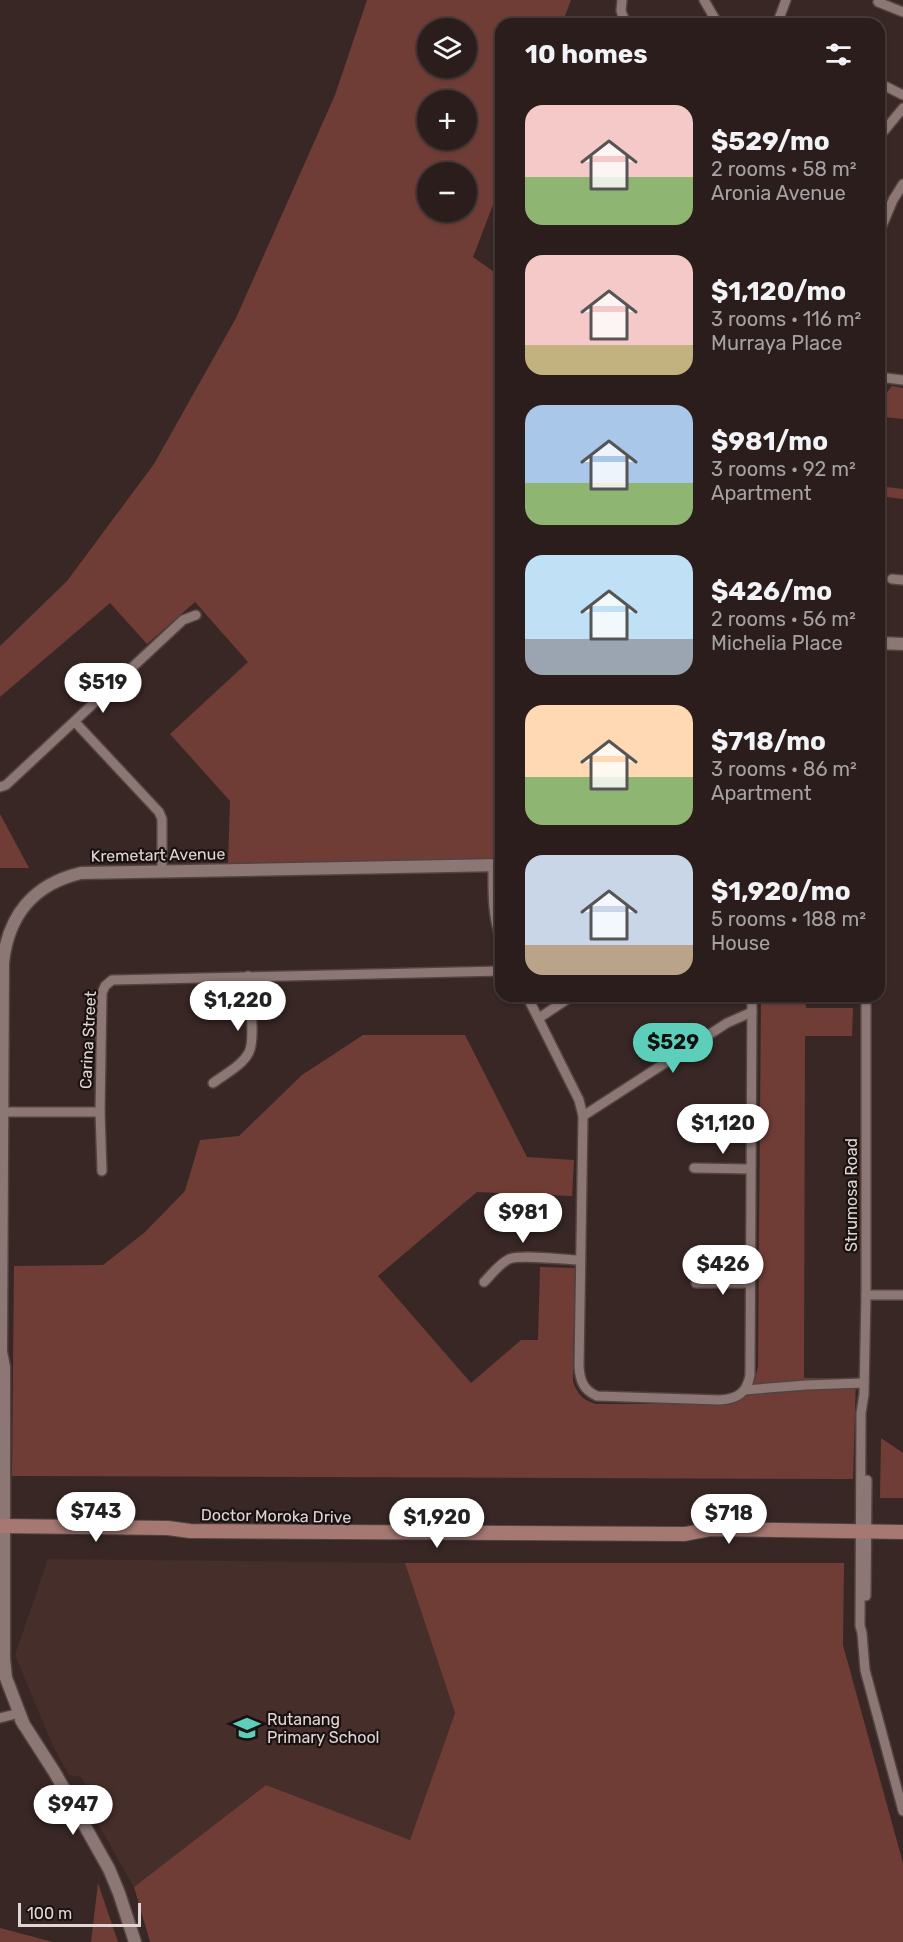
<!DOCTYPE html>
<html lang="en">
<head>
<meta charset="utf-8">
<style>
  body { margin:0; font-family:Rubik,sans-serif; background:#362a28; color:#f1f3f6; height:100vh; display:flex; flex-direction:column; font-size:22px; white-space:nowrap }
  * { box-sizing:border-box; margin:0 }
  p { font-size:20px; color:#a5a2a3 }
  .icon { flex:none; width:33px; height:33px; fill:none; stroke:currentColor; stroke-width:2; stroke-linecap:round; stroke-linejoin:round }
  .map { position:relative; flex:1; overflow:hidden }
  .details { position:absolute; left:495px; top:18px; width:390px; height:984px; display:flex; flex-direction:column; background:#2a1d1b; border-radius:18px; box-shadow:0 2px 4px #0004,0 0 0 2px #463b3a }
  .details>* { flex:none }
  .controls { position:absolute; left:417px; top:18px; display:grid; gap:12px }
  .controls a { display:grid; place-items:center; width:60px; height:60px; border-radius:50%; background:#2a1d1b; box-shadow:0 2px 4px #0004,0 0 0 2px #463b3a; font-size:30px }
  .scale { position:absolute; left:18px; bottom:15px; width:123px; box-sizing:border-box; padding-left:6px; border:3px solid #e2d6d4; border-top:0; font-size:16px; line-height:21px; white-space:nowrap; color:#e2d6d4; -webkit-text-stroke:4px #1a1211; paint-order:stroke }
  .price { position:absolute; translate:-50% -51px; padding:0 14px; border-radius:21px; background:#fff; color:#222; font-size:20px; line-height:39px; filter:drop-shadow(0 2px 3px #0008) }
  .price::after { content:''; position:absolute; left:50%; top:36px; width:18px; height:14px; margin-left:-9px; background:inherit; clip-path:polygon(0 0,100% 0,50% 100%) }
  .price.selected { background:#5dceb9; color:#111 }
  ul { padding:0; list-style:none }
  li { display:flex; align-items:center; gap:18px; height:150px; padding:0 30px }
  li span { display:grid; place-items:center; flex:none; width:168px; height:120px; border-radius:18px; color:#555 }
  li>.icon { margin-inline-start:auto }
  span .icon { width:72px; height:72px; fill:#fffc; stroke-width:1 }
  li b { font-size:26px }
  h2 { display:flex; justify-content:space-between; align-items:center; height:72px; padding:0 30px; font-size:26px }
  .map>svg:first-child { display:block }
  .built { fill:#462e2a }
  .green { fill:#703d36; fill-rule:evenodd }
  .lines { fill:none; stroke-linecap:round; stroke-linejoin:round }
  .minor-casing { stroke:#524341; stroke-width:12 }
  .tertiary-casing { stroke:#524341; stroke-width:15 }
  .secondary-casing { stroke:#524341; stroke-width:16 }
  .minor { stroke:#8c7774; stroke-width:9 }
  .tertiary { stroke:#8c7774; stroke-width:12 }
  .secondary { stroke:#a57872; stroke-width:14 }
  .labels { text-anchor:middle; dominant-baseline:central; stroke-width:4.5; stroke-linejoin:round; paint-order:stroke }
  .street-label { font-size:16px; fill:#e2d6d4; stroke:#1a1211 }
  .poi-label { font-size:16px; fill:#e2d6d4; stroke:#1a1211; text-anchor:start }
</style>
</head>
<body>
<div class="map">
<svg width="903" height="1942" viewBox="0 0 903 1942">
  <rect width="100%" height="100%" fill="#382724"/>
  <polygon class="built" points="48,1559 405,1563 455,1713 410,1840 266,1785 134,1887 82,1796 85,1784 81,1777 69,1775 52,1744 15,1655"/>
  <g class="green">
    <path d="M367,0H571L562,24H501V184L473,257L501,277V860L228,863L230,801L170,734L248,662L195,602L147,644L110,603L0,697V646L67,581L154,464L236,318L335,95ZM428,28H466V68H428ZM428,100H466V140H428ZM428,172H466V212H428Z"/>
    <polygon points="892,386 903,388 903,419 884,417 883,397"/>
    <polygon points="879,486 903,489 903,499 879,496"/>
    <polygon points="0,814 29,868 0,868"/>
    <path d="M761,996H805L806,1008H853L852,1036H805L804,1378H856L853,1479L12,1476L14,1266L103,1265L144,1233L185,1191L200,1140L239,1136L302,1075L363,1035H465L527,1157L574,1160L572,1196L477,1192L378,1276L471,1383L521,1340H538L540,1267L575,1268L573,1382C578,1395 583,1400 596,1404H731C750,1394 753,1387 758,1367Z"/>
    <polygon points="881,1438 903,1453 903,1498 880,1498"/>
    <polygon points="405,1563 844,1563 843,1645 903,1863 903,1942 150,1942 134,1887 266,1785 410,1840 455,1713"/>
    <polygon points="98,1883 118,1942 91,1942"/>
    <polygon points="0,1928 53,1942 0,1942"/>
  </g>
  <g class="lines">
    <g class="minor-casing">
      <g id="minor">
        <polyline points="622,0 621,11 626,24"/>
        <polyline points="704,0 718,24"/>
        <polyline points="878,2 903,12"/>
        <polyline points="777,24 786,0"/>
        <polyline points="879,83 903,95"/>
        <polyline points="879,137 903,108"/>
        <polyline points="879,233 893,200 903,184"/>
        <polyline points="879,377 903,380"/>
        <polyline points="892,579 903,580"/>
        <polyline points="75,722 159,812 162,819 162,872"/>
        <polyline points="0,787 6,785 183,620 196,615"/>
        <path d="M493,865C493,890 492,916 501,939"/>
        <path d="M527,996L579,1100L583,1116L579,1367C580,1380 583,1390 597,1396L720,1400C737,1399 747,1393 750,1375L752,996"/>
        <polyline points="866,996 866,1295 864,1394 861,1413 860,1626 862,1633 865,1670 903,1811"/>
        <polyline points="539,1018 572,996"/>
        <path d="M213,1083C225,1074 243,1065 249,1052C256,1039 249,992 248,976"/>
        <polyline points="1,1112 100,1112"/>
        <polyline points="583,1116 727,1023 752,1012"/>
        <polyline points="694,1168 750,1169"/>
        <polyline points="102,1171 100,1112 102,993 105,986 112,980 501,971"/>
        <path d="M484,1282C491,1275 499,1264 509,1259C521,1254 565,1260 580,1260"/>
        <polyline points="696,1283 750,1283"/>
        <polyline points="866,1295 903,1295"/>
        <polyline points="745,1390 806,1385 864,1383"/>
        <polyline points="866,1596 867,1480"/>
        <polyline points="0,1718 20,1713"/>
      </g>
    </g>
    <g class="tertiary-casing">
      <g id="tertiary">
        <polyline points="879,643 903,644"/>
        <polyline points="21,1720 55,1773 109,1869 119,1893 135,1942"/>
        <path d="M24,1725L6,1678L4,1659V1367L1,1352L3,963C8,915 34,884 81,873L501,865"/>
      </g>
    </g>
    <g class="secondary-casing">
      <polyline id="secondary" points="0,1526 168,1528 190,1531 685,1534 711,1529 903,1532"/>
    </g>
    <use href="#minor" class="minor"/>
    <use href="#tertiary" class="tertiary"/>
    <use href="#secondary" class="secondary"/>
  </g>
  <defs>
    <g id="school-bare" transform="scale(2.07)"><path d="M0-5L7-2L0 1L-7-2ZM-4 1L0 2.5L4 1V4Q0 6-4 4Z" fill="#5dceb9" stroke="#1a1211" stroke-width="2.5" paint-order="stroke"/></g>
  </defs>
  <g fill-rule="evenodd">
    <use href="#school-bare" x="247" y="1728"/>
  </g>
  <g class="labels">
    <g class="street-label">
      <text transform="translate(158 855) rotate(-1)">Kremetart Avenue</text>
      <text transform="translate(88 1040) rotate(-87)">Carina Street</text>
      <text transform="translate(851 1195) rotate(-90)">Strumosa Road</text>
      <text transform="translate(276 1516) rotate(1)">Doctor Moroka Drive</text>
    </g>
    <g class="poi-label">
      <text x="267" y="1719">Rutanang<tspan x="267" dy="18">Primary School</tspan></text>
    </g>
  </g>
</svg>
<div class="controls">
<a><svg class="icon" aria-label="layers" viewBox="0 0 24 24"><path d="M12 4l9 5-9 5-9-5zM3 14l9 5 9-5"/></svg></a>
<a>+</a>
<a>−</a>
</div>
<div class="scale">100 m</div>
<b class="price" style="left:103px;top:714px">$519</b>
<b class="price" style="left:238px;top:1032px">$1,220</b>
<b class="price selected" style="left:673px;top:1074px">$529</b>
<b class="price" style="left:723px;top:1155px">$1,120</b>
<b class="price" style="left:523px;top:1244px">$981</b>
<b class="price" style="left:723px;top:1296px">$426</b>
<b class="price" style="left:96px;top:1543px">$743</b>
<b class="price" style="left:729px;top:1545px">$718</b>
<b class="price" style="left:437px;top:1549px">$1,920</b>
<b class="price" style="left:73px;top:1836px">$947</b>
<section class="details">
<h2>10 homes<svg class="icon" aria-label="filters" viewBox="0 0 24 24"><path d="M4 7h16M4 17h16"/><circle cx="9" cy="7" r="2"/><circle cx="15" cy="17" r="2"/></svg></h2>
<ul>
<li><span style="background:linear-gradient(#f6c9c9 60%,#8fb573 0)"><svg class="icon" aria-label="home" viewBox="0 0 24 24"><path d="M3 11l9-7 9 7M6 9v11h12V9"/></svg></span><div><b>$529/mo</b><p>2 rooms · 58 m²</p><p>Aronia Avenue</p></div></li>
<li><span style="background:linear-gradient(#f6c9c9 75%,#c2b280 0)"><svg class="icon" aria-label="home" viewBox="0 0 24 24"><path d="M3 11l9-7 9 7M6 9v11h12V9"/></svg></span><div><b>$1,120/mo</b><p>3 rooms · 116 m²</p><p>Murraya Place</p></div></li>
<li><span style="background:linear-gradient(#a9c7e8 65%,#8fb573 0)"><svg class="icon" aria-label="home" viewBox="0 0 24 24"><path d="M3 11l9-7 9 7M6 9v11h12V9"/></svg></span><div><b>$981/mo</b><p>3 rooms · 92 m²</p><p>Apartment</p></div></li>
<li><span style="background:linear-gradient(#bfe0f5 70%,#9aa5b1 0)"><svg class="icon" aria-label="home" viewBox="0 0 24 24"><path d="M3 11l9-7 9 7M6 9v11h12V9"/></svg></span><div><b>$426/mo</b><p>2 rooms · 56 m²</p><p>Michelia Place</p></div></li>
<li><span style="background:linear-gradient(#ffd9b3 60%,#8fb573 0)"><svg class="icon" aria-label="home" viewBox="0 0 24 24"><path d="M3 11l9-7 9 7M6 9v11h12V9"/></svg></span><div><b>$718/mo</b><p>3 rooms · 86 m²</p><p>Apartment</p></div></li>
<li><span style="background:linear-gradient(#c9d6e8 75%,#b9a48a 0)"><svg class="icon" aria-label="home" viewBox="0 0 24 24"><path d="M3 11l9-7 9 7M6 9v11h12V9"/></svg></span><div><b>$1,920/mo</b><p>5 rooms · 188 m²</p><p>House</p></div></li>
</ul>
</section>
</div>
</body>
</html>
